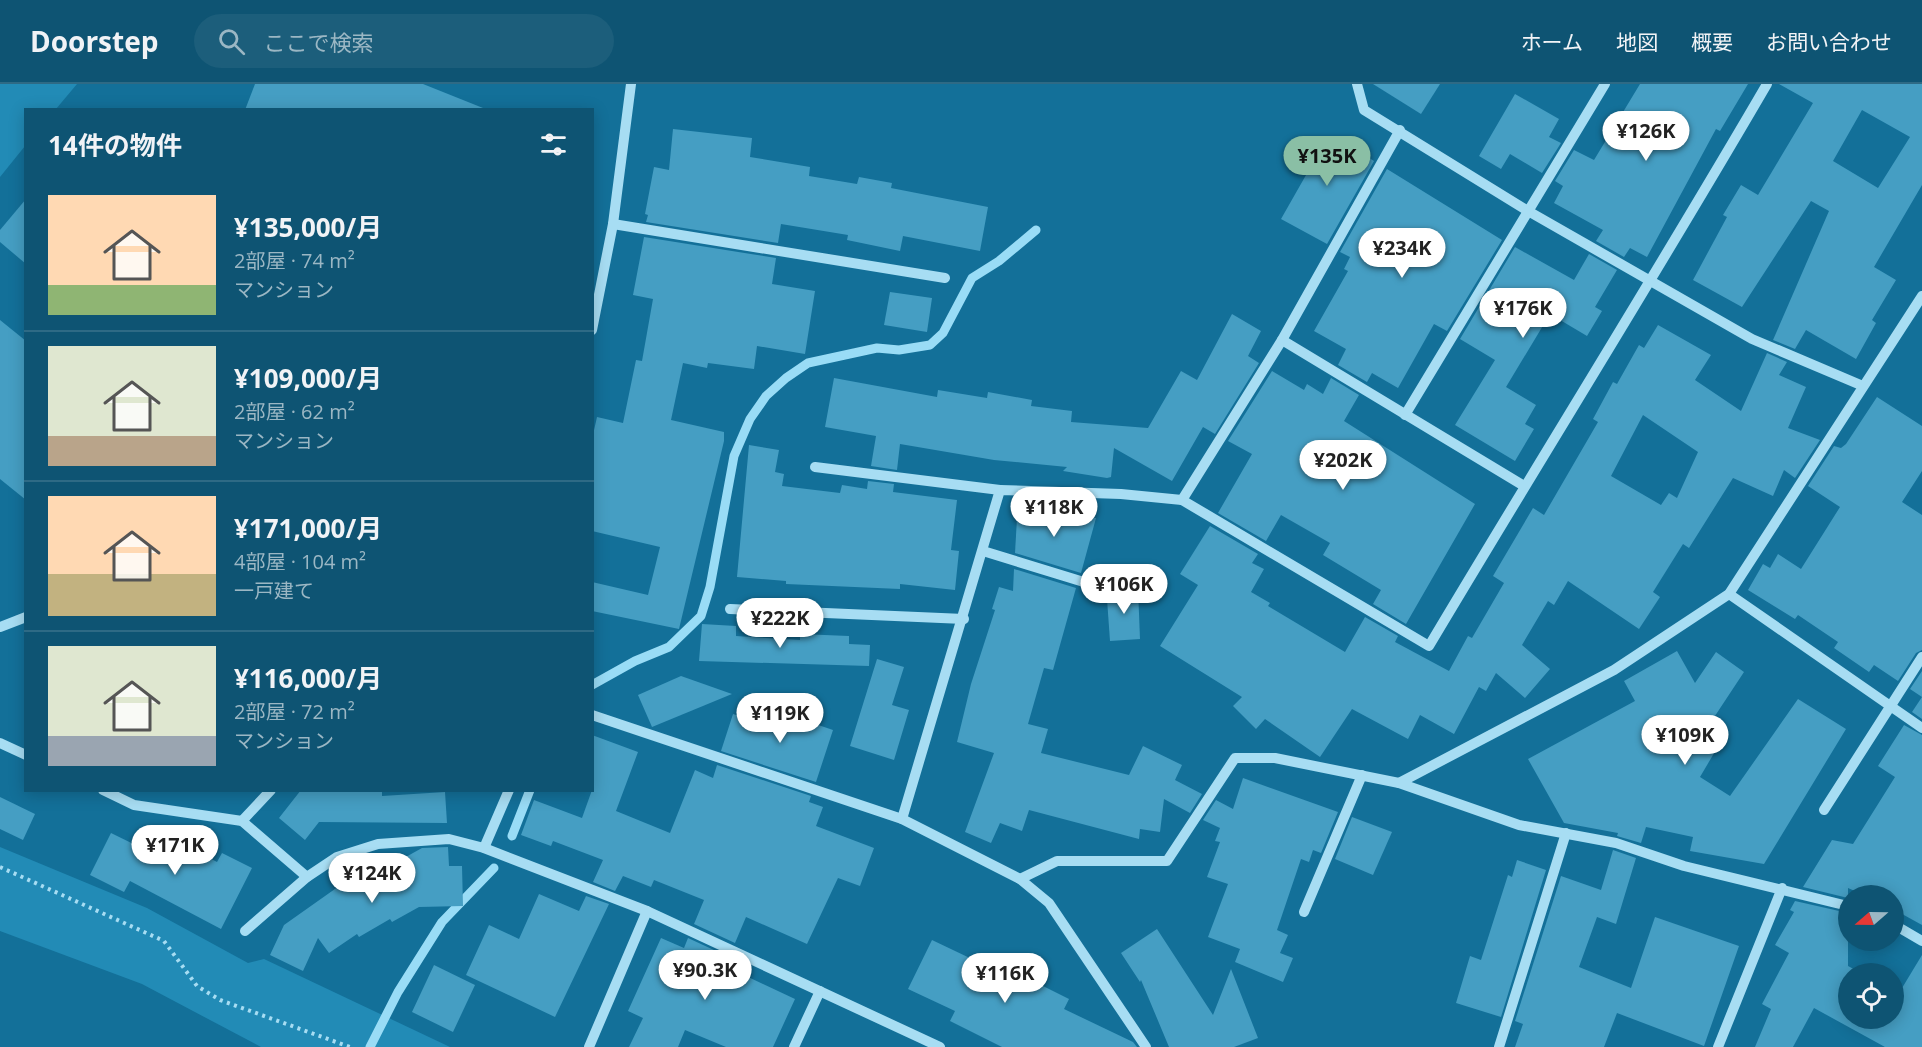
<!DOCTYPE html>
<html lang="ja">
<head>
<meta charset="utf-8">
<style>
  body { margin:0; font-family:"Open Sans","Noto Sans JP",sans-serif; background:#1c5e7b; color:#f1f3f6; height:100vh; display:flex; flex-direction:column; font-size:22px; white-space:nowrap }
  * { box-sizing:border-box; margin:0 }
  p { font-size:20px; color:#9bb7c4 }
  .icon { flex:none; width:33px; height:33px; fill:none; stroke:currentColor; stroke-width:2; stroke-linecap:round; stroke-linejoin:round }
  .map { position:relative; flex:1; overflow:hidden }
  .sheet { position:absolute; left:24px; top:24px; width:570px; height:684px; display:flex; flex-direction:column; background:#0e5473; border-radius:0px; box-shadow:0 3px 15px #0003 }
  .sheet>* { flex:none }
  .needle { width:39px; rotate:250deg }
  .controls { position:absolute; left:1838px; top:801px; display:grid; gap:12px }
  .controls a { display:grid; place-items:center; width:66px; height:66px; border-radius:50%; background:#0e5473; box-shadow:0 3px 15px #0003; font-size:30px }
  .price { position:absolute; translate:-50% -51px; padding:0 14px; border-radius:21px; background:#fff; color:#222; font-size:20px; line-height:39px; filter:drop-shadow(0 2px 3px #0008) }
  .price::after { content:''; position:absolute; left:50%; top:36px; width:18px; height:14px; margin-left:-9px; background:inherit; clip-path:polygon(0 0,100% 0,50% 100%) }
  .price.active { background:#8abfa5; color:#111 }
  ul { padding:0; list-style:none }
  li { display:flex; align-items:center; gap:18px; height:150px; padding:0 24px }
  li+li { border-top:2px solid #2e6a85 }
  li span { display:grid; place-items:center; flex:none; width:168px; height:120px; border-radius:0px; color:#555 }
  li>.icon { margin-inline-start:auto }
  span .icon { width:72px; height:72px; fill:#fffc; stroke-width:1 }
  li b { font-size:26px }
  h2 { display:flex; justify-content:space-between; align-items:center; height:72px; padding:0 24px; font-size:26px }
  header { display:flex; align-items:center; gap:36px; box-sizing:border-box; height:84px; padding:0 30px; background:#0e5473; border-bottom:2px solid #2e6a85 }
  header strong { font-size:28px }
  nav { display:flex; gap:33px; margin-inline-start:auto; font-size:21px }
  .search { width:420px; height:54px; background:#1c5e7b; display:flex; align-items:center; gap:15px; box-sizing:border-box; padding:0 21px; border-radius:33px; color:#9bb7c4; font-size:22px }
  .map>svg:first-child { display:block }
  .green { fill:#228bb6 }
  .lines { fill:none; stroke-linecap:round; stroke-linejoin:round }
  .stream { stroke:#99dcf6; stroke-width:9 }
  .building { fill:#459ec3; fill-rule:evenodd }
  .path { stroke:#a7ddf3; stroke-width:4; stroke-dasharray:3 4.5; stroke-linecap:butt }
  .minor { stroke:#a7ddf3; stroke-width:10 }
</style>
</head>
<body>
<header>
<strong>Doorstep</strong>
<div class="search"><svg class="icon" aria-label="search" viewBox="0 0 24 24"><circle cx="10" cy="10" r="6"/><path d="M15 15l6 6"/></svg>ここで検索</div>
<nav><a>ホーム</a><a>地図</a><a>概要</a><a>お問い合わせ</a></nav>
</header>
<div class="map">
<svg width="1922" height="963" viewBox="0 0 1922 963">
  <rect width="100%" height="100%" fill="#137099"/>
  <g class="green">
    <polygon points="0,0 77,0 56,25 26,26 25,62 0,93"/>
    <polygon points="0,763 147,824 248,879 264,875 450,963 261,963 142,900 0,847"/>
  </g>
  <g class="lines">
    <g class="stream">
      <polyline points="592,601 635,577 669,563 701,532 710,503 734,372 750,335 766,312 786,294 808,279 877,264 899,266 930,261 943,249 972,194 999,177 1036,146"/>
      <polyline points="512,752 530,706"/>
      <polyline points="370,963 398,908 442,838 494,784"/>
    </g>
  </g>
  <g class="building">
    <polygon points="255,0 423,0 483,24 245,26"/>
    <polygon points="1373,0 1440,0 1421,30"/>
    <polygon points="1640,0 1748,0 1720,47 1716,45 1647,173 1630,164 1624,173 1596,157 1603,146 1554,119 1563,102 1555,97 1574,66 1594,76"/>
    <path d="M1779,0H1922V101L1874,183L1896,196L1872,236L1876,239L1856,275L1806,246L1795,265L1773,256L1829,127L1811,117L1742,223L1693,196L1727,133L1723,131L1741,101L1758,111L1813,19ZM1862,26L1910,53L1878,104L1833,77Z"/>
    <polygon points="1515,10 1559,35 1549,53 1561,59 1542,89 1510,70 1501,85 1479,72"/>
    <polygon points="673,45 752,54 750,73 810,83 809,92 857,100 859,93 892,99 891,104 988,123 980,167 903,152 900,167 847,156 848,151 781,140 778,159 646,138 648,131 645,130 654,83 669,86"/>
    <polygon points="1311,52 1338,66 1344,54 1365,65 1363,70 1374,77 1327,160 1281,135 1310,84 1298,77"/>
    <polygon points="1387,85 1502,156 1447,247 1434,240 1398,304 1372,289 1367,298 1338,281 1346,265 1314,247 1348,187 1344,185 1350,173 1340,168"/>
    <polygon points="26,115 26,180 0,158 0,146"/>
    <polygon points="644,153 776,174 772,200 815,207 805,270 757,262 754,285 708,279 707,284 683,279 671,336 724,348 724,357 679,545 592,527 592,498 648,511 660,463 592,447 592,355 597,333 623,339 636,276 642,277 653,215 633,211"/>
    <polygon points="1515,163 1574,196 1589,170 1617,186 1595,223 1602,227 1587,252 1550,230 1506,303 1536,321 1525,340 1534,345 1515,377 1455,341 1495,276 1460,255"/>
    <polygon points="890,208 932,214 927,248 884,241"/>
    <polygon points="1232,230 1261,247 1248,272 1259,279 1215,350 1203,343 1172,397 1114,364 1111,393 1107,394 1063,387 1067,383 994,376 900,360 897,386 871,382 876,352 825,343 834,294 937,313 938,306 987,314 988,308 1032,316 1031,322 1072,327 1071,338 1148,344 1181,287 1197,296"/>
    <polygon points="0,236 26,257 26,416 0,395"/>
    <path d="M1658,241L1711,271L1695,296L1741,327L1767,269L1787,278L1779,291L1806,303L1788,344L1820,356L1795,394L1784,386L1773,412L1733,394L1689,464L1683,460L1653,508L1660,513L1639,545L1568,497L1554,521L1548,517L1522,561L1550,585L1525,614L1496,589L1486,607L1479,603L1454,650L1420,631L1408,655L1352,625L1320,673L1265,635L1256,645L1233,622L1242,613L1160,562L1198,501L1180,490L1210,442L1258,470L1252,479L1264,485L1251,508L1270,519L1268,522L1345,568L1365,533L1398,552L1395,558L1449,587L1468,552L1472,554L1504,499L1493,492L1533,424L1544,431L1598,338L1593,335L1613,298L1617,300L1639,261L1644,264ZM1643,331L1698,368L1677,414L1669,409L1661,421L1611,392Z"/>
    <polygon points="1272,287 1304,306 1307,300 1323,310 1331,294 1359,311 1344,337 1475,420 1406,540 1373,520 1381,506 1323,471 1330,459 1281,431 1266,457 1218,429 1252,370 1228,357"/>
    <polygon points="1877,313 1922,342 1922,387 1902,418 1922,431 1922,566 1916,569 1898,597 1874,581 1869,588 1834,564 1838,558 1798,531 1795,535 1748,506 1763,480 1770,484 1778,470 1801,485 1840,423 1808,402 1834,362 1841,364 1846,360"/>
    <polygon points="749,361 779,366 775,388 784,390 782,402 840,409 842,401 867,405 868,397 894,400 893,408 957,416 951,466 959,467 955,506 900,500 900,505 786,500 786,497 737,493"/>
    <polygon points="1026,425 1096,434 1081,489 1015,469 1017,434"/>
    <polygon points="1014,485 1076,504 1053,586 1044,584 1028,640 1048,645 1041,669 1129,691 1143,662 1182,681 1175,696 1202,710 1190,729 1164,715 1160,748 1140,745 1139,755 1029,726 1022,747 1000,739 991,759 965,748 994,669 957,658 971,600 995,526 992,525 999,503 1013,507"/>
    <polygon points="1138,504 1140,555 1110,557 1107,515 1114,505"/>
    <polygon points="702,540 736,542 736,552 800,556 800,550 849,552 849,560 870,561 869,582 699,577"/>
    <polygon points="1677,567 1695,599 1716,568 1744,588 1707,644 1723,654 1700,693 1730,712 1798,615 1846,645 1764,780 1690,767 1693,753 1646,743 1641,759 1617,752 1618,749 1564,739 1528,675 1635,617 1624,597"/>
    <polygon points="877,575 904,583 892,621 909,626 894,676 850,662"/>
    <polygon points="1922,587 1922,613 1910,605"/>
    <polygon points="681,592 732,610 652,643 638,611"/>
    <polygon points="1922,613 1922,635 1912,628"/>
    <polygon points="780,628 833,646 816,698 721,667 733,630 775,643"/>
    <polygon points="1904,641 1922,651 1922,841 1893,825 1893,812 1866,812 1848,804 1848,814 1803,803 1832,756 1853,760 1895,693 1878,682"/>
    <polygon points="592,651 638,668 616,727 670,749 695,686 713,694 717,681 811,712 809,718 823,723 816,742 874,764 860,802 838,794 807,860 746,833 735,859 694,840 704,816 654,796 651,803 623,792 615,807 593,798 603,776 553,757 551,762 521,751 534,716 582,734 592,706"/>
    <polygon points="1243,694 1338,728 1321,769 1313,766 1309,778 1301,775 1277,846 1288,851 1280,869 1293,874 1283,898 1235,878 1240,865 1208,853 1228,800 1207,793 1220,758 1215,757 1220,744 1203,736 1216,716 1233,725"/>
    <polygon points="301,706 382,706 382,712 445,708 447,739 319,738 305,756 279,734"/>
    <polygon points="0,713 35,730 23,756 0,745"/>
    <polygon points="1352,733 1392,748 1373,791 1335,775"/>
    <polygon points="111,749 160,773 170,753 217,778 222,769 252,784 221,845 130,797 124,808 90,791"/>
    <polygon points="448,763 449,782 462,782 463,822 419,823 392,838 390,835 359,853 357,850 329,869 318,854 303,887 270,871 284,841 342,800 340,804 355,795 357,800 422,764"/>
    <polygon points="1613,766 1636,774 1616,840 1597,833 1579,883 1631,904 1655,833 1739,862 1704,962 1617,929 1604,963 1515,963 1523,940 1515,937 1561,792 1601,806"/>
    <polygon points="1517,776 1546,786 1501,933 1456,919 1470,872 1481,876 1508,791 1512,793"/>
    <polygon points="539,810 579,827 586,812 609,820 555,933 466,891 489,841 519,855"/>
    <polygon points="1795,817 1848,829 1848,882 1863,890 1848,890 1848,934 1893,934 1893,906 1899,909 1922,871 1922,963 1885,963 1814,924 1793,963 1755,963 1771,925 1762,920 1789,869 1775,861 1794,828 1790,826"/>
    <polygon points="1157,845 1213,931 1231,885 1258,954 1234,963 1169,963 1141,896 1140,898 1121,869"/>
    <polygon points="661,854 684,864 688,854 729,873 725,882 795,915 773,963 726,963 685,946 678,963 629,963 643,934 628,927"/>
    <polygon points="932,856 995,886 1001,875 1021,886 1019,890 1069,915 1064,925 1133,958 1137,963 1002,963 950,937 955,927 908,905"/>
    <polygon points="434,881 475,901 453,948 412,928"/>
  </g>
  <g class="lines">
    <polyline class="path" points="0,783 164,857 197,902 220,916 350,963"/>
    <g class="minor">
      <polyline points="1357,0 1364,26 1528,127 1752,255 1863,302"/>
      <polyline points="613,140 945,194"/>
      <polyline points="592,246 613,140 631,0"/>
      <polyline points="1282,256 1524,402"/>
      <polyline points="1405,331 1605,0"/>
      <polyline points="815,383 1000,406"/>
      <path d="M1182,416L1429,562C1541,374 1657,189 1767,0"/>
      <polyline points="983,467 1087,499"/>
      <polyline points="1729,510 1922,644"/>
      <polyline points="730,525 964,535"/>
      <polyline points="0,543 26,533"/>
      <polyline points="592,631 902,735 1020,795 1049,819 1146,963"/>
      <polyline points="0,659 26,671"/>
      <polyline points="1399,699 1614,586 1729,510 1922,212"/>
      <polyline points="103,706 134,721 242,737 307,793"/>
      <polyline points="1824,726 1922,573"/>
      <polyline points="902,735 1000,406 1121,410 1182,416 1282,256 1400,46"/>
      <polyline points="242,737 271,706"/>
      <polyline points="484,764 509,706"/>
      <polyline points="1020,795 1057,777 1167,777 1235,674 1275,674 1399,699 1519,741 1616,759 1684,782 1848,822"/>
      <polyline points="1304,828 1362,691"/>
      <polyline points="1893,840 1922,857"/>
      <polyline points="245,847 307,793 337,773 378,760 449,755 484,764 647,827 940,963"/>
      <polyline points="589,963 647,827"/>
      <polyline points="794,963 820,907"/>
      <polyline points="1499,963 1566,749"/>
      <polyline points="1718,963 1782,804"/>
    </g>
  </g>
</svg>
<div class="controls">
<a><svg class="needle" viewBox="-14 -14 28 28"><path d="M0-13l5 13h-10z" fill="#e53935"/><path d="M0 13l5-13h-10z" fill="#9bb7c4"/></svg></a>
<a><svg class="icon" aria-label="locate" viewBox="0 0 24 24"><circle cx="12" cy="12" r="6"/><path d="M12 2v4M12 18v4M2 12h4M18 12h4"/></svg></a>
</div>
<b class="price" style="left:1646px;top:78px">¥126K</b>
<b class="price active" style="left:1327px;top:103px">¥135K</b>
<b class="price" style="left:1402px;top:195px">¥234K</b>
<b class="price" style="left:1523px;top:255px">¥176K</b>
<b class="price" style="left:1343px;top:407px">¥202K</b>
<b class="price" style="left:1054px;top:454px">¥118K</b>
<b class="price" style="left:1124px;top:531px">¥106K</b>
<b class="price" style="left:780px;top:565px">¥222K</b>
<b class="price" style="left:780px;top:660px">¥119K</b>
<b class="price" style="left:1685px;top:682px">¥109K</b>
<b class="price" style="left:175px;top:792px">¥171K</b>
<b class="price" style="left:372px;top:820px">¥124K</b>
<b class="price" style="left:705px;top:917px">¥90.3K</b>
<b class="price" style="left:1005px;top:920px">¥116K</b>
<section class="sheet">
<h2>14件の物件<svg class="icon" aria-label="filters" viewBox="0 0 24 24"><path d="M4 7h16M4 17h16"/><circle cx="9" cy="7" r="2"/><circle cx="15" cy="17" r="2"/></svg></h2>
<ul>
<li><span style="background:linear-gradient(#ffd9b3 75%,#8fb573 0)"><svg class="icon" aria-label="home" viewBox="0 0 24 24"><path d="M3 11l9-7 9 7M6 9v11h12V9"/></svg></span><div><b>¥135,000/月</b><p>2部屋 · 74 m²</p><p>マンション</p></div></li>
<li><span style="background:linear-gradient(#dfe7d0 75%,#b9a48a 0)"><svg class="icon" aria-label="home" viewBox="0 0 24 24"><path d="M3 11l9-7 9 7M6 9v11h12V9"/></svg></span><div><b>¥109,000/月</b><p>2部屋 · 62 m²</p><p>マンション</p></div></li>
<li><span style="background:linear-gradient(#ffd9b3 65%,#c2b280 0)"><svg class="icon" aria-label="home" viewBox="0 0 24 24"><path d="M3 11l9-7 9 7M6 9v11h12V9"/></svg></span><div><b>¥171,000/月</b><p>4部屋 · 104 m²</p><p>一戸建て</p></div></li>
<li><span style="background:linear-gradient(#dfe7d0 75%,#9aa5b1 0)"><svg class="icon" aria-label="home" viewBox="0 0 24 24"><path d="M3 11l9-7 9 7M6 9v11h12V9"/></svg></span><div><b>¥116,000/月</b><p>2部屋 · 72 m²</p><p>マンション</p></div></li>
</ul>
</section>
</div>
</body>
</html>
